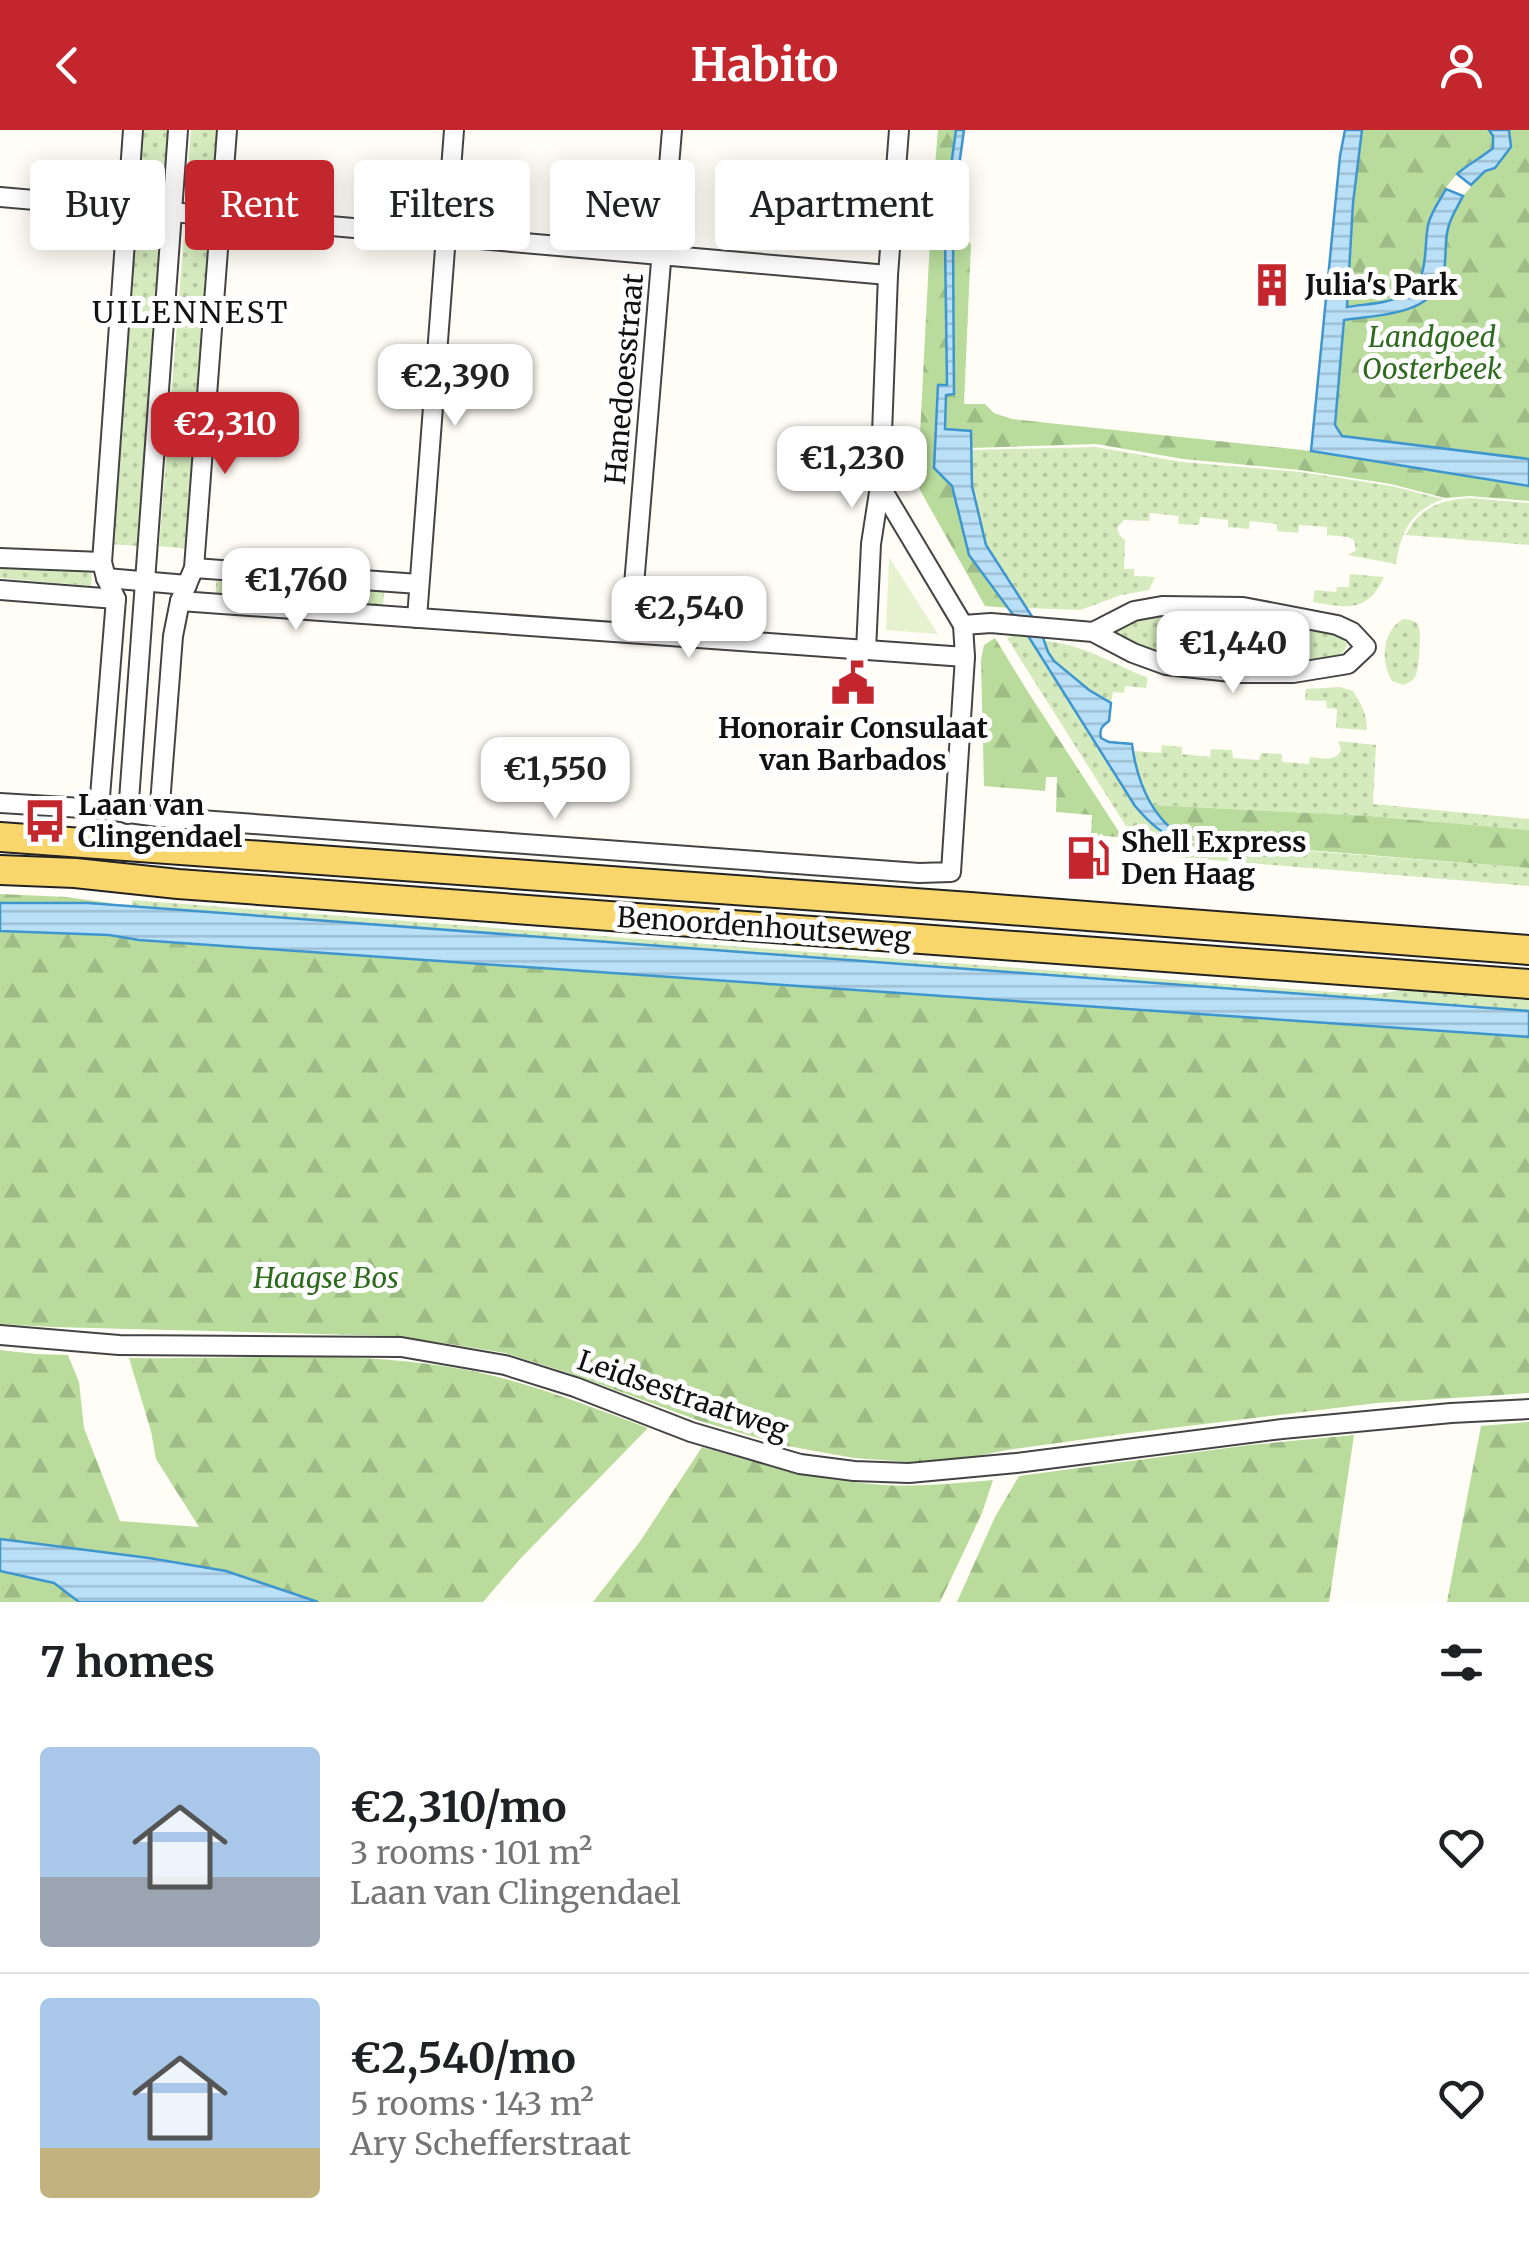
<!DOCTYPE html>
<html lang="en">
<head>
<meta charset="utf-8">
<style>
  body { margin:0; font-family:Merriweather,serif; background:#f6f6f6; color:#202124; height:100vh; display:flex; flex-direction:column; font-size:38px; white-space:nowrap }
  * { box-sizing:border-box; margin:0 }
  p { font-size:32px; color:#757577 }
  .icon { flex:none; width:55px; height:55px; fill:none; stroke:currentColor; stroke-width:2; stroke-linecap:round; stroke-linejoin:round }
  .map { position:relative; height:1472px; overflow:hidden }
  .details { display:flex; flex-direction:column; background:#fff; flex:1 }
  .details>* { flex:none }
  .banner { position:absolute; left:30px; top:30px; width:1000px; height:90px; display:flex; gap:20px }
  .price { position:absolute; translate:-50% -85px; padding:0 22px; border-radius:20px; background:#fff; color:#222; font-size:32px; line-height:65px; filter:drop-shadow(0 2px 5px #0008) }
  .price::after { content:''; position:absolute; left:50%; top:60px; width:30px; height:22px; margin-left:-15px; background:inherit; clip-path:polygon(0 0,100% 0,50% 100%) }
  .price.selected { background:#c4262e; color:#fff }
  ul { padding:0; list-style:none }
  li { display:flex; align-items:center; gap:30px; height:250px; padding:0 40px }
  li+li { border-top:2px solid #e0e0e0 }
  li span { display:grid; place-items:center; flex:none; width:280px; height:200px; border-radius:10px; color:#555 }
  li>.icon { margin-inline-start:auto }
  span .icon { width:120px; height:120px; fill:#fffc; stroke-width:1 }
  li b { font-size:42px }
  h2 { display:flex; justify-content:space-between; align-items:center; height:120px; padding:0 40px; font-size:42px }
  .tag { padding:0 35px; border-radius:10px; background:#fff; box-shadow:0 5px 25px #0003; font-size:35px; line-height:90px }
  .tag.selected { background:#c4262e; color:#fff }
  header { display:flex; justify-content:space-between; align-items:center; height:130px; padding:0 40px; background:#c4262e; color:#fff; font-size:45px; font-weight:700 }
  .map>svg:first-child { display:block }
  .grass { fill:url(#grass-dots) }
  .forest { fill:url(#forest-firs) }
  .pitch { fill:#e6f2cf }
  .water { fill:url(#water-rules); stroke:#3f96cf; stroke-width:2.5 }
  .lines { fill:none; stroke-linecap:round; stroke-linejoin:round }
  .street-casing { stroke:#444; stroke-width:22 }
  .primary-casing { stroke:#222; stroke-width:32 }
  .street { stroke:#fff; stroke-width:18 }
  .primary { stroke:#f9d66b; stroke-width:28 }
  .labels { text-anchor:middle; dominant-baseline:central; stroke-width:10; stroke-linejoin:round; paint-order:stroke }
  .poi-label { font-size:28px; font-weight:bold; fill:#111; stroke:#fff; text-anchor:start }
  .park-label { font-size:28px; font-style:italic; fill:#2f6b1f; stroke:#fff }
  .street-label { font-size:28px; fill:#111; stroke:#fff }
  .neighbourhood-label { font-size:30px; letter-spacing:2.5px; fill:#111; stroke:#fff }
</style>
</head>
<body>
<header><svg class="icon" aria-label="back" viewBox="0 0 24 24"><path d="M15 5l-7 7 7 7"/></svg>Habito<svg class="icon" aria-label="person" viewBox="0 0 24 24"><circle cx="12" cy="8" r="4"/><path d="M4 21q1-7 8-7t8 7"/></svg></header>
<div class="map">
<svg width="1529" height="1472" viewBox="0 0 1529 1472">
  <defs>
    <pattern id="grass-dots" width="8" height="8" patternUnits="userSpaceOnUse" patternTransform="scale(2.5)"><rect width="8" height="8" fill="#d5ebbd"/><path d="M2 2h.1M6 6h.1" fill="none" stroke="#b6c8a1" stroke-width="1.8" stroke-linecap="round"/></pattern>
    <pattern id="forest-firs" width="22" height="20" patternUnits="userSpaceOnUse" patternTransform="scale(2.5)"><rect width="22" height="20" fill="#b9dc9c"/><path d="M5 1l3.5 6h-7zM16 11l3.5 6h-7z" fill="#9ebc85"/></pattern>
    <pattern id="water-rules" width="6" height="5" patternUnits="userSpaceOnUse" patternTransform="scale(2.5)"><rect width="6" height="5" fill="#b9e0f7"/><path d="M0 2.5h6" fill="none" stroke="#9ebfd3"/></pattern>
  </defs>
  <rect width="100%" height="100%" fill="#fffdf5"/>
  <g class="grass">
    <polygon points="137,0 168,0 163,58 133,56"/>
    <polygon points="191,0 220,0 216,60 186,58"/>
    <polygon points="184,107 212,109 188,419 159,416"/>
    <polygon points="130,108 160,110 138,416 109,414"/>
    <path d="M1096,317L1182,332L1301,342L1391,356L1443,369C1411,381 1401,401 1396,434L1348,425L1356,420L1354,410L1348,407L1327,405V397L1299,395L1298,403L1277,401V394L1250,391L1249,399L1228,397V390L1200,387L1199,395L1178,394L1179,386L1150,383L1149,391L1124,390L1117,398L1120,406L1125,410L1124,439H1134V446L1155,447L1149,460L1121,465L1080,480L1026,478L986,415L972,356L971,320Z"/>
    <path d="M1470,368L1529,373V415L1406,405C1419,377 1441,370 1470,368Z"/>
    <polygon points="0,433 92,441 91,456 0,448"/>
    <path d="M1350,444L1384,447C1368,483 1346,478 1313,472L1315,460L1336,462L1337,457H1349Z"/>
    <polygon points="216,451 384,461 383,480 216,466"/>
    <path d="M1188,480L1242,483L1337,503L1347,514C1346,516 1345,519 1344,521C1320,551 1136,533 1115,502C1129,482 1165,484 1188,480Z"/>
    <path d="M1403,489C1409,490 1414,489 1418,495C1422,501 1419,538 1416,545C1412,552 1410,552 1403,555L1392,551C1380,530 1382,502 1403,489Z"/>
    <polygon points="1025,501 1135,676 1179,711 1529,738 1529,756 1176,727 1131,704 1007,508"/>
    <path d="M1043,511C1082,513 1112,534 1148,548L1146,558L1125,556L1124,563L1113,562L1111,573C1085,558 1055,540 1043,511Z"/>
    <path d="M1340,557L1353,561C1361,573 1367,584 1367,600L1336,598L1337,579L1327,578L1326,571L1305,570L1306,559Z"/>
    <path d="M1338,611L1376,615L1373,674L1529,689V700L1370,686L1152,675L1137,641L1133,621L1161,623L1162,615L1182,617V624L1210,627L1211,619L1232,620L1233,628L1259,630L1261,623L1282,624V632L1309,634L1310,627C1322,628 1336,632 1341,620Z"/>
    <polygon points="132,770 1371,865 1408,859 1529,864 1529,881 132,777"/>
  </g>
  <g class="forest">
    <polygon points="938,0 956,0 944,86 931,85"/>
    <path d="M1362,0H1489L1493,6V18C1485,25 1475,28 1467,35C1451,47 1434,73 1429,92C1425,107 1427,123 1424,138C1418,172 1373,173 1347,177L1353,73Z"/>
    <polygon points="1509,0 1529,0 1529,329 1342,306 1335,295 1344,190 1395,183 1444,135 1448,96 1463,66 1485,41 1495,38 1511,17"/>
    <polygon points="924,99 957,103 971,114 964,274 985,274 994,283 1012,289 1311,321 1529,356 1529,371 1470,366 1445,368 1391,354 1300,340 1183,329 1096,314 971,318 970,301 945,300 946,264 954,263 953,111 946,110 947,256 939,256 952,356 969,425 1009,478 985,476 920,360 918,343 930,110 923,108"/>
    <polygon points="995,508 1028,562 1125,711 1124,712 1118,707 1091,705 1092,685 1056,682 1057,647 1046,647 1045,661 984,656 981,530 984,515"/>
    <polygon points="1152,675 1370,686 1529,700 1529,738 1184,710 1160,688"/>
    <polygon points="0,764 66,767 110,773 111,776 88,773 0,773"/>
    <polygon points="0,801 109,805 139,810 1529,907 1529,1263 1377,1273 1130,1303 1007,1320 967,1328 909,1332 854,1328 782,1315 700,1291 569,1243 505,1223 450,1214 393,1206 53,1197 0,1194"/>
    <path d="M0,1220L36,1224L68,1225L79,1252L84,1298L120,1391L199,1397L156,1329L151,1301L129,1228C233,1230 340,1220 443,1236C514,1246 581,1273 648,1298L520,1429L483,1472H318L226,1441L149,1428L0,1409Z"/>
    <polygon points="1529,1292 1529,1472 1447,1472 1481,1296"/>
    <polygon points="1354,1305 1329,1472 957,1472 995,1387 1019,1346 1250,1315"/>
    <path d="M702,1317C762,1335 821,1351 884,1355C920,1357 957,1353 993,1350L982,1383L940,1472H593L641,1410Z"/>
    <polygon points="0,1441 54,1453 79,1472 0,1472"/>
  </g>
  <polygon class="pitch" points="889,427 938,504 886,500"/>
  <g class="water">
    <polygon points="956,0 964,0 952,87 944,86"/>
    <path d="M1345,0H1362L1353,73L1347,177C1364,174 1386,174 1402,166C1431,151 1423,121 1428,95C1431,82 1440,70 1446,59L1463,66C1458,76 1452,85 1449,95C1443,112 1448,133 1442,150C1427,186 1376,185 1344,190L1335,295L1342,306L1529,329V356L1311,321L1340,26Z"/>
    <path d="M1489,0H1509L1511,17L1495,38L1485,41L1471,55L1457,44C1468,34 1481,28 1493,18V6Z"/>
    <path d="M945,110H953L954,264L946,265L945,299L971,301L972,356L986,415L1040,499L1048,522L1054,531L1089,560L1111,573L1109,591C1102,596 1099,599 1101,608L1109,612L1132,614C1135,639 1144,668 1161,688C1167,696 1177,703 1184,710C1164,708 1148,691 1135,676L1025,501L969,425L952,356L934,338L938,255H947Z"/>
    <polygon points="0,773 88,773 1529,881 1529,907 139,810 109,805 0,801"/>
    <polygon points="0,1409 149,1428 226,1441 318,1472 79,1472 54,1453 0,1441"/>
  </g>
  <g class="lines">
    <g class="street-casing">
      <g id="street">
        <polyline points="0,67 888,145"/>
        <polyline points="0,428 102,432"/>
        <polyline points="194,438 419,454"/>
        <polyline points="106,448 187,455"/>
        <polyline points="0,460 116,469"/>
        <polyline points="180,471 965,527"/>
        <polyline points="417,488 454,0"/>
        <polyline points="963,495 991,493 1093,502 1133,523 1166,535 1241,543 1293,543 1348,534 1366,517 1352,502 1337,495 1243,477 1162,476 1134,481 1093,502"/>
        <polyline points="630,503 672,0"/>
        <polyline points="866,520 871,414 880,356 888,145 899,0"/>
        <polyline points="0,673 99,679 159,687 919,743 951,742 965,527 963,495 880,356"/>
        <polyline points="99,679 116,469 106,448 102,432 133,0"/>
        <polyline points="128,684 178,0"/>
        <polyline points="159,687 173,506 180,471 194,438 227,0"/>
        <polyline points="0,1205 119,1215 401,1217 505,1235 575,1257 691,1302 800,1334 854,1341 909,1343 1016,1333 1282,1299 1451,1283 1529,1279"/>
      </g>
    </g>
    <g class="primary-casing">
      <g id="primary">
        <polyline points="0,707 970,777 1529,820"/>
        <polyline points="0,740 75,743 178,754 1529,854"/>
      </g>
    </g>
    <use href="#street" class="street"/>
    <use href="#primary" class="primary"/>
  </g>
  <defs>
    <g id="building-bare" transform="scale(3.45)"><path d="M-4-6H4V6H1V3H-1V6H-4ZM-2.5-4.3h1.7v1.8h-1.7ZM.8-4.3h1.7v1.8H.8ZM-2.5-1h1.7V.8h-1.7ZM.8-1h1.7V.8H.8Z" fill="#c4262e" stroke="#fff" stroke-width="2.5" paint-order="stroke"/></g>
    <g id="civic-bare" transform="scale(3.45)"><path d="M-.6-6.5H3V-4.5H.6V-3L4-1V1h2V6H-6V1h2V-1L-.6-3ZM-1.2 2.5V6h2.4V2.5Z" fill="#c4262e" stroke="#fff" stroke-width="2.5" paint-order="stroke"/></g>
    <g id="bus-bare" transform="scale(3.45)"><path d="M-5-6H5V4H4V6H2V4H-2V6H-4V4H-5ZM-3.5-4V0h7V-4ZM-3.5 1.2v1.5H-2V1.2ZM2 1.2v1.5H3.5V1.2Z" fill="#c4262e" stroke="#fff" stroke-width="2.5" paint-order="stroke"/></g>
    <g id="fuel-bare" transform="scale(3.45)"><path d="M-5.5-6h7V0h2V4h1.3V-2.5L3-4.5l.8-.8L6-3V5H2.5V1h-1V6h-7ZM-4.2-4.7v3.2H.2V-4.7Z" fill="#c4262e" stroke="#fff" stroke-width="2.5" paint-order="stroke"/></g>
  </defs>
  <g fill-rule="evenodd">
    <use href="#building-bare" x="1272" y="155"/>
    <use href="#civic-bare" x="853" y="553"/>
    <use href="#bus-bare" x="45" y="691"/>
    <use href="#fuel-bare" x="1088" y="728"/>
  </g>
  <g class="labels">
    <g class="poi-label">
      <text x="1305" y="155">Julia's Park</text>
      <text x="853" y="598" text-anchor="middle">Honorair Consulaat<tspan x="853" dy="32">van Barbados</tspan></text>
      <text x="78" y="675">Laan van<tspan x="78" dy="32">Clingendael</tspan></text>
      <text x="1121" y="712">Shell Express<tspan x="1121" dy="32">Den Haag</tspan></text>
    </g>
    <g class="park-label">
      <text x="1432" y="207">Landgoed<tspan x="1432" dy="32">Oosterbeek</tspan></text>
      <text x="326" y="1148">Haagse Bos</text>
    </g>
    <g class="street-label">
      <text transform="translate(624 249) rotate(-85)">Hanedoesstraat</text>
      <text transform="translate(764 797) rotate(4)">Benoordenhoutseweg</text>
      <text transform="translate(683 1265) rotate(19)">Leidsestraatweg</text>
    </g>
    <g class="neighbourhood-label">
      <text x="191" y="182">UILENNEST</text>
    </g>
  </g>
</svg>
<b class="price" style="left:455px;top:299px">€2,390</b>
<b class="price selected" style="left:225px;top:347px">€2,310</b>
<b class="price" style="left:852px;top:381px">€1,230</b>
<b class="price" style="left:296px;top:503px">€1,760</b>
<b class="price" style="left:689px;top:531px">€2,540</b>
<b class="price" style="left:1233px;top:566px">€1,440</b>
<b class="price" style="left:555px;top:692px">€1,550</b>
<div class="banner">
<a class="tag">Buy</a>
<a class="tag selected">Rent</a>
<a class="tag">Filters</a>
<a class="tag">New</a>
<a class="tag">Apartment</a>
</div>
</div>
<section class="details">
<h2>7 homes<svg class="icon" aria-label="filters" viewBox="0 0 24 24"><path d="M4 7h16M4 17h16"/><circle cx="9" cy="7" r="2"/><circle cx="15" cy="17" r="2"/></svg></h2>
<ul>
<li><span style="background:linear-gradient(#a9c7e8 65%,#9aa5b1 0)"><svg class="icon" aria-label="home" viewBox="0 0 24 24"><path d="M3 11l9-7 9 7M6 9v11h12V9"/></svg></span><div><b>€2,310/mo</b><p>3 rooms · 101 m²</p><p>Laan van Clingendael</p></div><svg class="icon" aria-label="heart" viewBox="0 0 24 24"><path d="M12 20l-8-8c-3-5 5-10 8-4 3-6 11-1 8 4z"/></svg></li>
<li><span style="background:linear-gradient(#a9c7e8 75%,#c2b280 0)"><svg class="icon" aria-label="home" viewBox="0 0 24 24"><path d="M3 11l9-7 9 7M6 9v11h12V9"/></svg></span><div><b>€2,540/mo</b><p>5 rooms · 143 m²</p><p>Ary Schefferstraat</p></div><svg class="icon" aria-label="heart" viewBox="0 0 24 24"><path d="M12 20l-8-8c-3-5 5-10 8-4 3-6 11-1 8 4z"/></svg></li>
</ul>
</section>
</body>
</html>
